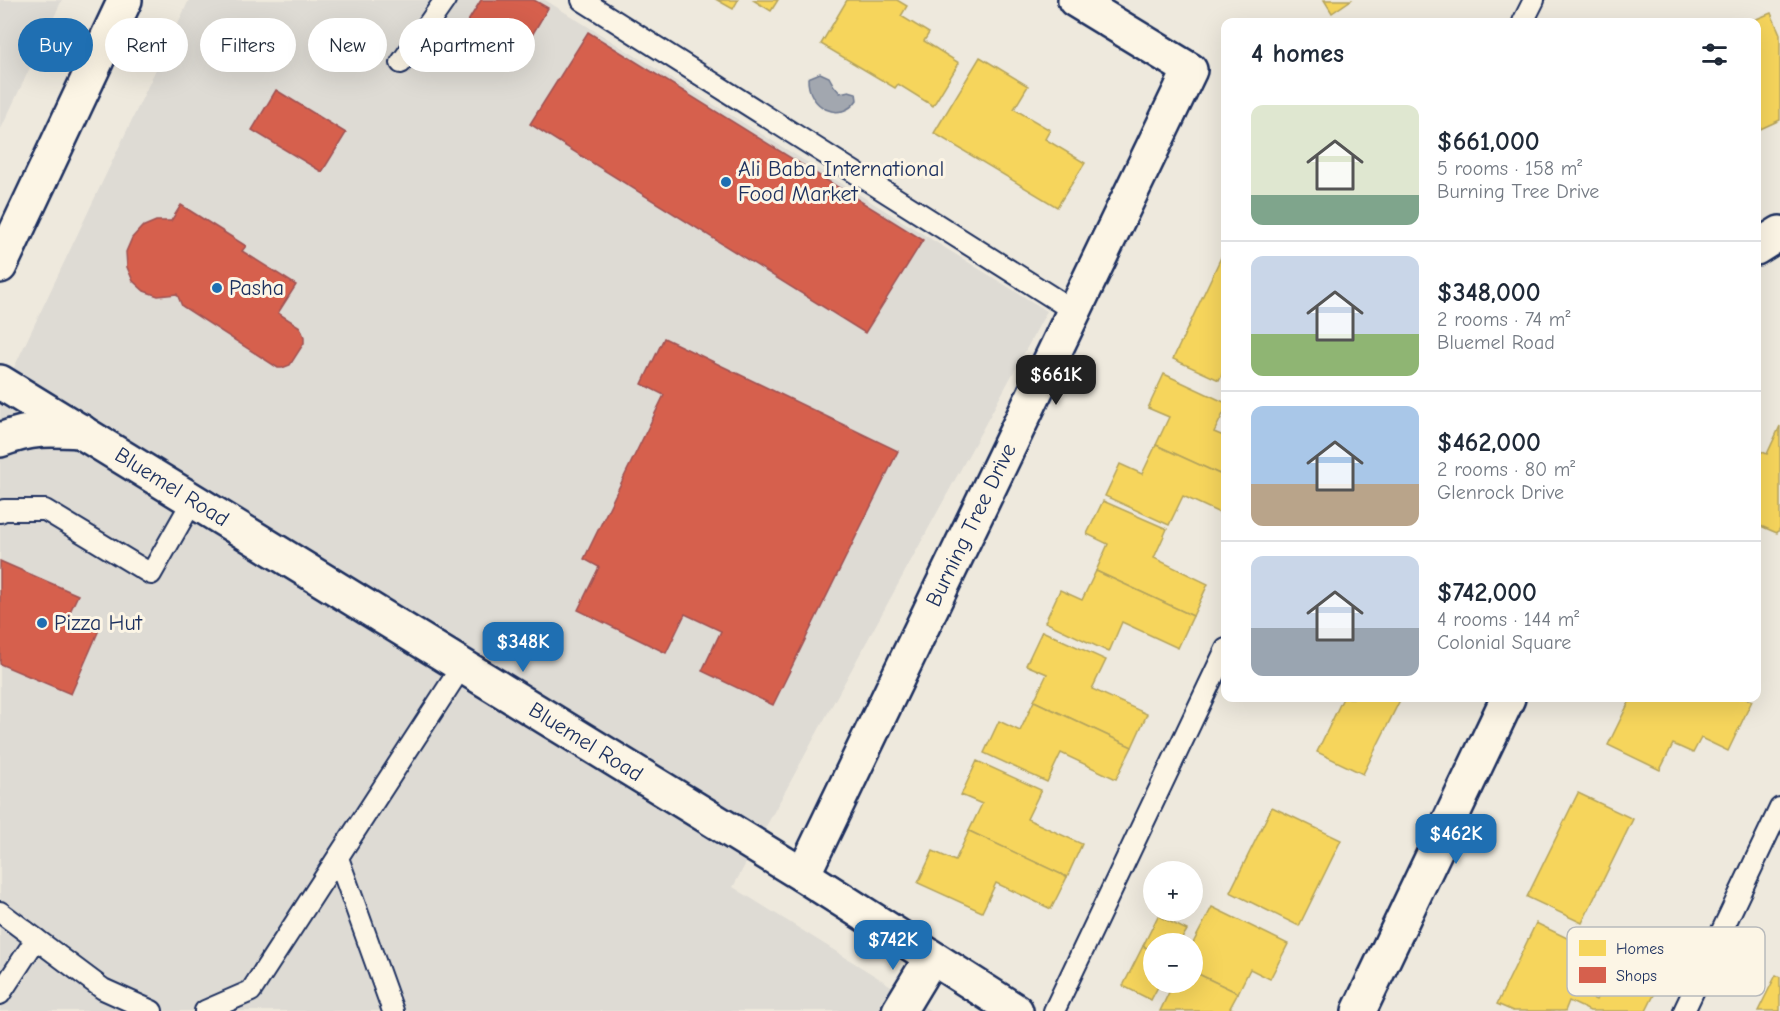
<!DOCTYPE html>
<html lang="en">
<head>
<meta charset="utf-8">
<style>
  body { margin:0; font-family:"Comic Neue",sans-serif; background:#f6f6f7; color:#1f2937; height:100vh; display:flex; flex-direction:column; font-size:22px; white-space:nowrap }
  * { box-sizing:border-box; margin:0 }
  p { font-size:20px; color:#747a83 }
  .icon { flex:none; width:33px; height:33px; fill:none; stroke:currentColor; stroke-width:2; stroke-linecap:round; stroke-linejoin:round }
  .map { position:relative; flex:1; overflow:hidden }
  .side { position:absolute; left:1221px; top:18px; width:540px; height:684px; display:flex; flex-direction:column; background:#fff; border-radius:12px; box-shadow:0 6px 24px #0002 }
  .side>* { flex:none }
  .top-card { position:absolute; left:18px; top:18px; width:570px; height:54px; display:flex; gap:12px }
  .buttons { position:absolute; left:1143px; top:861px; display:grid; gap:12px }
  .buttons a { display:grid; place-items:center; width:60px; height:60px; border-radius:50%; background:#fff; box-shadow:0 6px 24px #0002; font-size:30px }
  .price { position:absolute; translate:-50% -51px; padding:0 14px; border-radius:12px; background:#1f6fb2; color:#fff; font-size:20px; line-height:39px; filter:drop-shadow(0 2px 3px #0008) }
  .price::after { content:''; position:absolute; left:50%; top:36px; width:18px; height:14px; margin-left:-9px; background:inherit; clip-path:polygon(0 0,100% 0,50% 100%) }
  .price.current { background:#222; color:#fff }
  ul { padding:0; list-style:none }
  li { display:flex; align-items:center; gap:18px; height:150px; padding:0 30px }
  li+li { border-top:2px solid #e0e1e3 }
  li span { display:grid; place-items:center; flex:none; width:168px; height:120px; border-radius:12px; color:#555 }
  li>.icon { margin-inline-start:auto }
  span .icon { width:72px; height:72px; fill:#fffc; stroke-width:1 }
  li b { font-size:26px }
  h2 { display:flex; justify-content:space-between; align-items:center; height:72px; padding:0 30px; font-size:26px }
  .tag { padding:0 21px; border-radius:27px; background:#fff; box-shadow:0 6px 24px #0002; font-size:21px; line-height:54px }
  .tag.current { background:#1f6fb2; color:#fff }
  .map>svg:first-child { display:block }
  .built { fill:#dedbd4 }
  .water { fill:#a2a7af; stroke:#6c778f; stroke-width:1.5 }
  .homes { fill:#f6d55c; stroke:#b4a35d; stroke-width:1.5 }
  .shops { fill:#d6604d; stroke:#9e5152; stroke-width:1.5 }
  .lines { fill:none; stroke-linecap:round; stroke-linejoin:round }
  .lane-casing { stroke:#1b2f5e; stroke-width:24 }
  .street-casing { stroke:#1b2f5e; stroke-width:38 }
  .primary-casing { stroke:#1b2f5e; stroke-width:38 }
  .lane { stroke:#fcf5e5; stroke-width:20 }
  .street { stroke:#fcf5e5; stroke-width:33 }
  .primary { stroke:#fcf5e5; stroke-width:33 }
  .poi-dot { fill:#1f6fb2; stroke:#fcf5e5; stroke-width:2 }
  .labels { text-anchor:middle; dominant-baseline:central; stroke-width:6; stroke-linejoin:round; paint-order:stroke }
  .poi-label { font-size:22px; fill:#1b2f5e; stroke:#fcf5e5; text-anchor:start }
  .street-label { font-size:22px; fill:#1b2f5e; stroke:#fcf5e5 }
  .key { fill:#fcf5e5; stroke:#b8babc; stroke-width:1.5 }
  .key-label { font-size:16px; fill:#1b2f5e }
</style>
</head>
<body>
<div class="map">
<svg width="1780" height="1011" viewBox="0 0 1780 1011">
  <rect width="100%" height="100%" fill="#eee9dd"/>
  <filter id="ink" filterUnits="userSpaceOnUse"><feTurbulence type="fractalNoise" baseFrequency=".0167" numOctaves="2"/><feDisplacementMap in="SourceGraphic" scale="12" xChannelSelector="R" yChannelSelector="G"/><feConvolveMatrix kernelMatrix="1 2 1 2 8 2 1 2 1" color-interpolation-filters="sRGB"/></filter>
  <g filter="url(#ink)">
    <g class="built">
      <polygon points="0,0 62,0 0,131"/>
      <polygon points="189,0 545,0 1047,311 733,887 931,1011 0,1011 0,397"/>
    </g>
    <path class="water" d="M820,73L829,77L834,86L840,93L849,91L856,93L857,100C841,124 807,108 808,78Z"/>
    <g class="homes">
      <polygon points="717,0 738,0 733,9"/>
      <polygon points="753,0 778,0 771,11"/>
      <polygon points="847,0 897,0 907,6 901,16 929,33 924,41 959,63 933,106 898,84 895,88 821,44"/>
      <polygon points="1324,0 1351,0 1332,13"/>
      <polygon points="1771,13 1780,34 1780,120 1756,131 1756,22 1749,22"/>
      <polygon points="980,57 1028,86 1014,109 1050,130 1045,139 1085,163 1057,207 934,133"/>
      <polygon points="1224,251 1226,366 1219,380 1173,359"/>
      <polygon points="1164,374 1226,403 1226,408 1214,432 1226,437 1226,477 1156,445 1169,417 1148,408"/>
      <polygon points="1780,426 1780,528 1777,533 1756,524 1756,449 1767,454"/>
      <polygon points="1156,445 1226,477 1226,516 1183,496 1169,525 1105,496 1120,464 1142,474"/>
      <polygon points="1103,501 1167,529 1154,558 1208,584 1193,616 1096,571 1108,544 1087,534"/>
      <polygon points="1096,571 1193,616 1178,648 1122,622 1109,652 1045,622 1060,590 1082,600"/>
      <polygon points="1042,631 1106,660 1092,689 1147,714 1132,747 1034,701 1047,674 1026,665"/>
      <polygon points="1343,698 1401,698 1363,774 1317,752"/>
      <polygon points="1631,698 1744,698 1752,701 1728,751 1701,738 1693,753 1673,744 1660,770 1608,745"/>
      <polygon points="1034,701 1132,747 1116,779 1061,753 1047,782 984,753 999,721 1020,731"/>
      <polygon points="977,761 1041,790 1027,819 1082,844 1067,877 969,831 982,804 961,795"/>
      <polygon points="1578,793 1633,819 1582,923 1527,897"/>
      <polygon points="1272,807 1341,840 1299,926 1230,892"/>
      <polygon points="969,831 1067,877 1051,909 996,883 982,912 918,883 933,851 955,861"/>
      <polygon points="1212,907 1288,944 1270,979 1250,969 1238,993 1192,971 1192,945"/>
      <polygon points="1158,916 1187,930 1181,940 1189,944 1154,944 1154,952 1143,946"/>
      <polygon points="1536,923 1594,951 1575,990 1596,1000 1616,957 1662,979 1646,1011 1590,1011 1569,1001 1565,1011 1513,1011 1497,1004"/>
      <polygon points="1143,946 1154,952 1154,982 1192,982 1192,971 1238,993 1230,1008 1237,1011 1160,1011 1170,990 1159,985 1151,1000 1123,986"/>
      <polygon points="1776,975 1780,977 1780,1011 1758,1011"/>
    </g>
    <g class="shops">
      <polygon points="481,0 534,0 548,8 511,71 457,39"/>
      <polygon points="588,32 923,240 865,333 530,124"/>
      <polygon points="276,90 346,133 322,172 252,130"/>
      <polygon points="181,205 246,246 242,251 296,285 278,313 300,327 304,337 304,343 290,365 282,368 278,368 182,306 177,294 158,296 144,291 133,281 127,267 126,252 132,238 142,227 156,221 171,221"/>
      <polygon points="664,338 898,451 773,705 702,671 721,631 685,614 666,653 578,610 599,567 584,559 664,395 642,384"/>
      <polygon points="0,561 78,595 68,616 99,630 71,694 0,664"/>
    </g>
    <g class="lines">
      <g class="lane-casing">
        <g id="lane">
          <polyline points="582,0 1074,311"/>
          <polyline points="1523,22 1534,0"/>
          <polyline points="401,63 445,0"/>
          <polyline points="0,512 4,510 45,510 151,574 193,500"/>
          <polyline points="338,858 393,1011"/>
          <polyline points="0,912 103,989 152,1011"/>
          <polyline points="0,994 36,939"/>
          <polyline points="205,1011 251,991 462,666"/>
          <polyline points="1054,1011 1226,649"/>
          <polyline points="1684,1011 1780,808"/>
        </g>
      </g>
      <g class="street-casing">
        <g id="street">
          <polyline points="1756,248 1780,233"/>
          <polyline points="0,382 803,875 1016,1011"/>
          <polyline points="803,875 1190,70 1075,0"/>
          <polyline points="899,1011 931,958"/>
          <polyline points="1359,1011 1508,698"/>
        </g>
      </g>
      <g class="primary-casing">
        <g id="primary">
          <polyline points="0,266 125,0"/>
          <path d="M0,440C32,428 48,429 81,431"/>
        </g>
      </g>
      <use href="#lane" class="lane"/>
      <use href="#street" class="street"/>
      <use href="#primary" class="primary"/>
    </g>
  </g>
  <g class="poi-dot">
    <circle cx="726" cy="182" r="6"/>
    <circle cx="217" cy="288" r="6"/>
    <circle cx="42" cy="623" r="6"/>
  </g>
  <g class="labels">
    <g class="poi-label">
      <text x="738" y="169">Ali Baba International<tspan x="738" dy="25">Food Market</tspan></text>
      <text x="229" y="288">Pasha</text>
      <text x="54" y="623">Pizza Hut</text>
    </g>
    <g class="street-label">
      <text transform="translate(172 487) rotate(32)">Bluemel Road</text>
      <text transform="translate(971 525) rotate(-64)">Burning Tree Drive</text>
      <text transform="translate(586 742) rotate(32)">Bluemel Road</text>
    </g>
  </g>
  <rect x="1567" y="927" width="198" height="69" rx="9" class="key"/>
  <rect x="1579" y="940" width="27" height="16" fill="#f6d55c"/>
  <rect x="1579" y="967" width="27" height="16" fill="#d6604d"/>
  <g class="key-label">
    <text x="1616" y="954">Homes</text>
    <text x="1616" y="981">Shops</text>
  </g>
</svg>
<div class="buttons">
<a>+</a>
<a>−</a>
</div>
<b class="price current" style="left:1056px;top:406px">$661K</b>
<b class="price" style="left:523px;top:673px">$348K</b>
<b class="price" style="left:1456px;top:865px">$462K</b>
<b class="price" style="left:893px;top:971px">$742K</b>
<div class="top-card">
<a class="tag current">Buy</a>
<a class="tag">Rent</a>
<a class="tag">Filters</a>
<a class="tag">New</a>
<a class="tag">Apartment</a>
</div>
<section class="side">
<h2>4 homes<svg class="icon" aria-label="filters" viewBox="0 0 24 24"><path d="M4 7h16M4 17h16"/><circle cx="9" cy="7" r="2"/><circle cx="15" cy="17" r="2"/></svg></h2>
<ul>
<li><span style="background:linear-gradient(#dfe7d0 75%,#7fa58c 0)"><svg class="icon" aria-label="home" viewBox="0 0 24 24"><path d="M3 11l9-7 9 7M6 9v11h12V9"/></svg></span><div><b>$661,000</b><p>5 rooms · 158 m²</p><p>Burning Tree Drive</p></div></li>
<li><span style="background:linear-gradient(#c9d6e8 65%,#8fb573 0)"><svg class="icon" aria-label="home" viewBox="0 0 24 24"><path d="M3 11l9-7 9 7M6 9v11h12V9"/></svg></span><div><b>$348,000</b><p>2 rooms · 74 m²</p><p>Bluemel Road</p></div></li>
<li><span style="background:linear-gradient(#a9c7e8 65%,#b9a48a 0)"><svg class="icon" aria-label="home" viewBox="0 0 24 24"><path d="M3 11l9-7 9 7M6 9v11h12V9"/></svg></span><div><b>$462,000</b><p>2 rooms · 80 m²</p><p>Glenrock Drive</p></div></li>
<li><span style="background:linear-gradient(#c9d6e8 60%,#9aa5b1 0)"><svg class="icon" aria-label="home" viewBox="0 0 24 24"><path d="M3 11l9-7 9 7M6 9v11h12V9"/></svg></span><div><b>$742,000</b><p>4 rooms · 144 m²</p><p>Colonial Square</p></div></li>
</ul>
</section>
</div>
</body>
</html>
